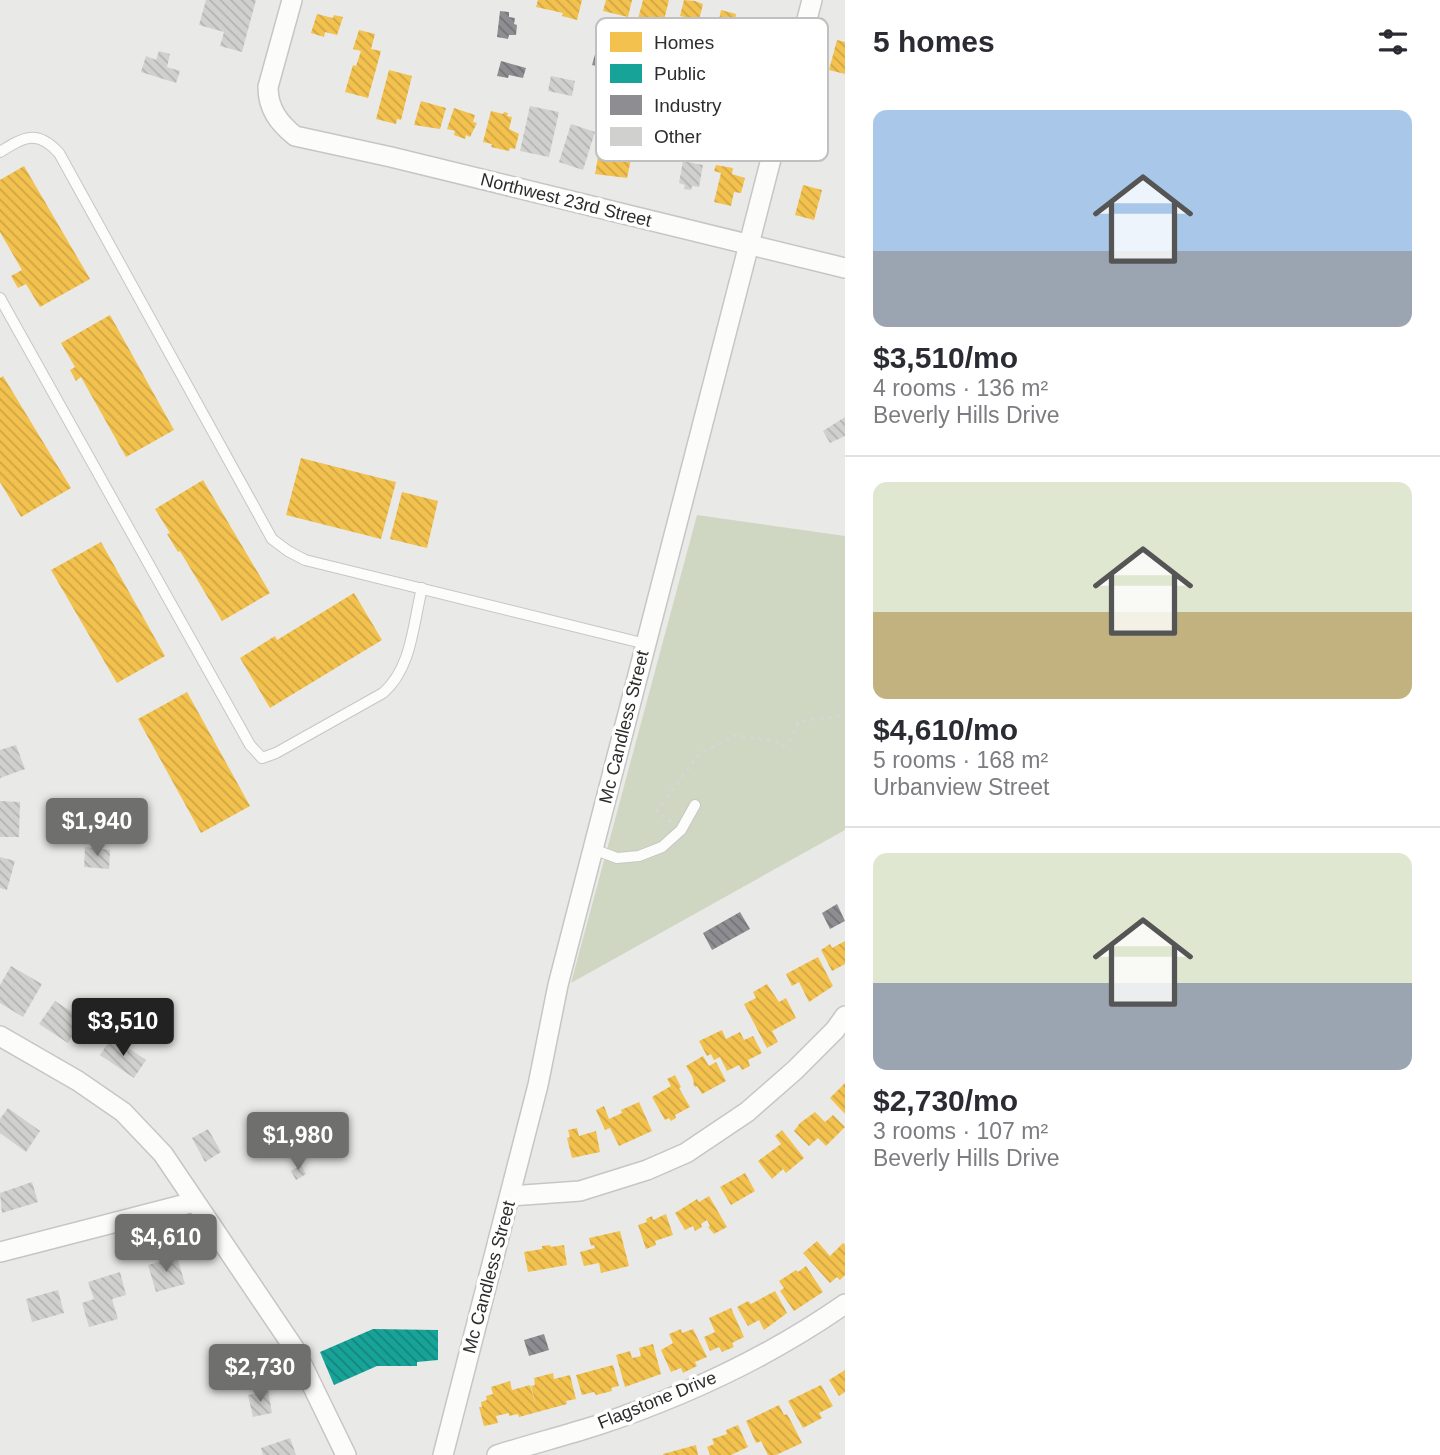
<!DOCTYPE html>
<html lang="en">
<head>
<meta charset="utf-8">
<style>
  body { margin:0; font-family:Arial,sans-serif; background:#f7f7f7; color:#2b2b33; height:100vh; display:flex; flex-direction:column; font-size:26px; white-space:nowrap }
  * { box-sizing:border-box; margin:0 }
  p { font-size:23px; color:#7c7c81 }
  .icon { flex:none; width:38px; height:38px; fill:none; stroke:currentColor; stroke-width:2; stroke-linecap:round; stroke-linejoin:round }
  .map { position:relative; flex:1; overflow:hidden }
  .drawer { display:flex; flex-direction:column; background:#fff; width:595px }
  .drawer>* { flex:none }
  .price { position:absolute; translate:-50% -60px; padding:0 16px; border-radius:7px; background:#6f706d; color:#fff; font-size:23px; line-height:46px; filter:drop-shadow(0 2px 4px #0008) }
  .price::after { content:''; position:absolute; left:50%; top:42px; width:21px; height:16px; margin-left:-10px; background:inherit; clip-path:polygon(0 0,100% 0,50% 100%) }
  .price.active { background:#222; color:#fff }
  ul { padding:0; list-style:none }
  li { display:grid; align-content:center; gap:14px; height:371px; padding:0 28px }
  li+li { border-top:2px solid #e1e1e2 }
  li span { display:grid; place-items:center; height:217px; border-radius:14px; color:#555 }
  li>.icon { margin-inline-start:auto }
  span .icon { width:126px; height:126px; fill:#fffc; stroke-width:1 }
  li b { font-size:30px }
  h2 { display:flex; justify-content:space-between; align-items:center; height:84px; padding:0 28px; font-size:30px }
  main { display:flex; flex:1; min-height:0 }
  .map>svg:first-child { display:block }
  .park { fill:#cfd7c3 }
  .homes { fill:url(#homes-back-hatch) }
  .public { fill:url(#public-back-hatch) }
  .industry { fill:url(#industry-back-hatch) }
  .building { fill:url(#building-back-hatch) }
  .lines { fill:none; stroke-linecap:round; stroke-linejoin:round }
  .lane-casing { stroke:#c6c6c4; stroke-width:12 }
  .street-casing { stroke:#c6c6c4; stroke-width:22 }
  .path { stroke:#d5d6d5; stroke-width:2.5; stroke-dasharray:3.5 5; stroke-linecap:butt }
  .lane { stroke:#fcfcfb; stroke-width:10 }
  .street { stroke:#fcfcfb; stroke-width:19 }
  .labels { text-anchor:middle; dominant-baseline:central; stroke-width:7; stroke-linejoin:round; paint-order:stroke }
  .street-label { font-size:18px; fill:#2d2e2c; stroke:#fff }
  .key { fill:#fff; stroke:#c0c0c0; stroke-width:2 }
  .key-label { font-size:19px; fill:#2d2e2c }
</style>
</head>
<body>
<main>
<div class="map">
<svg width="845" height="1455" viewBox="0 0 845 1455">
  <defs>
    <pattern id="homes-back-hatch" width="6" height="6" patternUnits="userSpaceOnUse" patternTransform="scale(1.75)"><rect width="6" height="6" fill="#f2c14e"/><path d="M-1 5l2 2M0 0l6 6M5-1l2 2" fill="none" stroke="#d0a644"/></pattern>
    <pattern id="public-back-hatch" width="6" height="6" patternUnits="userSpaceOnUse" patternTransform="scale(1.75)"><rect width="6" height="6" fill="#17a398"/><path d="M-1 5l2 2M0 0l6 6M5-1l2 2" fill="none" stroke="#15857c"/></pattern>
    <pattern id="industry-back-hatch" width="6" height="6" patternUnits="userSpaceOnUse" patternTransform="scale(1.75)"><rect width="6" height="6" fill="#8d8d92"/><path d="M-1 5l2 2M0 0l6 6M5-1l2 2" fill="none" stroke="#747477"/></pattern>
    <pattern id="building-back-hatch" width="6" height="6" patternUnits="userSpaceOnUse" patternTransform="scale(1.75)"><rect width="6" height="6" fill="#d0d1ce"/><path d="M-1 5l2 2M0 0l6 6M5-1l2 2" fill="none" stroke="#b3b4b1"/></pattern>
  </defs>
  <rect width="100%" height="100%" fill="#e9eae7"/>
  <polygon class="park" points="697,515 845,536 845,830 571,983"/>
  <g class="homes">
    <polygon points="538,0 582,0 577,20 562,16 563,13 536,7"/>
    <polygon points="606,0 632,0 628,17 603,11"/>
    <polygon points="643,0 669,0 663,24 638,19"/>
    <polygon points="684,0 695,1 703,4 699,20 680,16"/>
    <polygon points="721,10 736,14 735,20 742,22 734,56 712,53"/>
    <polygon points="317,14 333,18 334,15 343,17 337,35 325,32 324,37 311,33"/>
    <polygon points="359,30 375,34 371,49 381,51 368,98 345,92 353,65 356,66 361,51 353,49"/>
    <polygon points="837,40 845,42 845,74 829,70"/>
    <polygon points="389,70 412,76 401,120 397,119 396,124 376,119"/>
    <polygon points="421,101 446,108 440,129 414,125"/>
    <polygon points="454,108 475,115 473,122 477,123 470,137 466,135 465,139 454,135 455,131 447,129"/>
    <polygon points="491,111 503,114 504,112 508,113 507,116 512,117 509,129 519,134 515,149 510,148 509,151 491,147 492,144 483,142"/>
    <polygon points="610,140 625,144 622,157 631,159 627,178 595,174 600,146 608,148"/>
    <polygon points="716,165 733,168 732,174 745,178 741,193 734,192 731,206 714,202 721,173 714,171"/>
    <polygon points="24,166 90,279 40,307 26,284 18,288 11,276 22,270 0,232 0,180"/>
    <polygon points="803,185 822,190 814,220 795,215"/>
    <polygon points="110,315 174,430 126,457 81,377 76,381 70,370 75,367 61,343"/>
    <polygon points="3,376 71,488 21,517 0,482 0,378"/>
    <polygon points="301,458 396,482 381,539 286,515"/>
    <polygon points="203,480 270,593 222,621 180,551 178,552 167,534 170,533 155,509"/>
    <polygon points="402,492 438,501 427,548 390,539"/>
    <polygon points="101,542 165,656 117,683 51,570"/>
    <polygon points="354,593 382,640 270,708 240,658 275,636 277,640"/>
    <polygon points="187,692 250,806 201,833 138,719"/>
    <polygon points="845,941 845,964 832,971 821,950 830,944 832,948"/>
    <polygon points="818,957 833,986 809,1002 799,982 792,986 786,974"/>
    <polygon points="767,984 779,1002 786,998 796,1018 772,1031 778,1042 767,1048 744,1004 756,998 753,992"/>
    <polygon points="722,1030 726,1039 740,1032 744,1040 753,1036 762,1053 748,1060 750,1066 742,1070 739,1065 727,1071 720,1057 714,1060 711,1054 707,1056 699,1041"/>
    <polygon points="703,1056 709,1066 716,1062 726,1081 702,1094 697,1086 695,1087 693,1084 694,1083 692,1076 686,1066"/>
    <polygon points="675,1075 681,1087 679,1088 690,1107 675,1115 676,1118 671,1121 669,1118 665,1120 652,1097 671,1086 667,1079"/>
    <polygon points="845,1083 845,1114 830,1098"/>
    <polygon points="639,1102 652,1131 619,1146 610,1128 605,1130 596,1110 604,1106 609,1119 622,1113 621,1110"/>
    <polygon points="815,1112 825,1122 833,1115 845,1127 826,1146 818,1138 809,1146 794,1131 800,1123"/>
    <polygon points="577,1128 579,1136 596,1131 600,1152 572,1158 567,1138 570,1137 568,1130"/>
    <polygon points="782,1130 804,1158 786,1173 783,1169 772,1179 758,1161 781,1144 775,1136"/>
    <polygon points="745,1173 755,1191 731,1205 720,1187"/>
    <polygon points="709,1196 727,1227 714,1234 708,1227 710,1226 707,1220 701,1224 702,1227 695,1231 693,1226 685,1230 675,1213 697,1199 699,1202"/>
    <polygon points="666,1214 673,1235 655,1241 656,1245 646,1249 638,1225 647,1222 646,1219 652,1216 653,1220"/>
    <polygon points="620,1231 629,1266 601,1273 599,1263 584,1266 580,1252 595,1248 594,1245 591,1246 589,1238"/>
    <polygon points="817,1241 830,1256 843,1243 845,1245 845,1275 840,1280 837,1277 830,1283 803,1253"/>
    <polygon points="550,1245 551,1247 564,1245 567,1265 528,1272 524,1252 542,1249 542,1246"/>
    <polygon points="806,1266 823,1292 794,1311 780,1291 784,1288 779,1281 796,1270 798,1272"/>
    <polygon points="775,1291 787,1313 764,1330 759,1320 748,1326 737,1307 748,1301 751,1304"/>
    <polygon points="731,1308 744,1337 732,1343 734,1347 722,1352 719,1347 710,1351 704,1337 715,1332 709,1318"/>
    <polygon points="681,1329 682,1333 693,1329 707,1357 695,1362 697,1366 683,1373 681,1368 671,1372 661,1350 673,1343 669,1334"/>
    <polygon points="653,1344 661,1374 625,1387 616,1355 630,1351 632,1358 641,1356 639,1348"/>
    <polygon points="613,1365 619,1386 611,1388 612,1391 596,1395 594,1392 582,1395 576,1375"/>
    <polygon points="845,1370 845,1392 839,1396 829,1380"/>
    <polygon points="553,1373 554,1379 570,1375 576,1399 566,1401 567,1404 519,1417 518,1414 509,1416 509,1413 496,1416 498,1423 484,1426 479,1407 482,1407 481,1402 487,1400 486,1396 493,1394 491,1387 510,1381 512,1390 530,1385 536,1406 531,1386 535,1385 534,1378"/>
    <polygon points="821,1385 833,1406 819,1413 822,1418 803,1428 788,1401"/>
    <polygon points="779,1405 784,1415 787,1414 793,1425 802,1443 776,1455 768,1455 761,1441 756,1443 746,1421"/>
    <polygon points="738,1425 748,1447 731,1455 710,1455 707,1447 714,1444 712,1439 727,1434 726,1430"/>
    <polygon points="696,1445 698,1455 663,1455 663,1454"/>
  </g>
  <polygon class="public" points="373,1329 438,1330 438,1360 417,1362 417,1366 377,1366 334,1385 320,1352"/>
  <g class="industry">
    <polygon points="500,11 509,12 509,17 515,18 514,24 517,25 516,35 509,35 508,39 497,37"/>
    <polygon points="599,40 617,45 618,42 623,44 616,71 592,65"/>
    <polygon points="501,61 526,68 523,78 509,75 508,78 497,76"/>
    <polygon points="837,904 845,921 830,929 822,913"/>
    <polygon points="740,912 750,929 712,950 703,933"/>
    <polygon points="544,1334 549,1350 529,1356 524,1340"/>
  </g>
  <g class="building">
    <polygon points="206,0 256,0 242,52 220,46 224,32 199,25"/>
    <polygon points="159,51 170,54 167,67 180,71 176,83 141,72 146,56 156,60"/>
    <polygon points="551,76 575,81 572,96 548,91"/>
    <polygon points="530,106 559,112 549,157 520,151"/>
    <polygon points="571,124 595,132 583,170 559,162"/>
    <polygon points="683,161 703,165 699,187 692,186 691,190 684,189 685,185 679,183"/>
    <polygon points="845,417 845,436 830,443 823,431"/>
    <polygon points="16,745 25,769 0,778 0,750"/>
    <polygon points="0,801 20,802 19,837 0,837"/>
    <polygon points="85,847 110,850 109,869 84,867"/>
    <polygon points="0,857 15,861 7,890 0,888"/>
    <polygon points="11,966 42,984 23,1017 0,1003 0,985"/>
    <polygon points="55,1001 83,1019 68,1043 39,1024"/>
    <polygon points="112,1037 146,1060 134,1078 100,1055"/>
    <polygon points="8,1108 40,1131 26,1152 0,1133 0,1119"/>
    <polygon points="208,1129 221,1152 205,1162 192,1138"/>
    <polygon points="301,1165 306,1174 296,1180 291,1171"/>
    <polygon points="32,1182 38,1202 2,1213 0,1193"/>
    <polygon points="177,1257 185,1284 156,1292 148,1265"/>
    <polygon points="120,1272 126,1295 112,1299 118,1319 89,1327 82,1303 94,1299 88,1282"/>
    <polygon points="58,1290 64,1313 32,1322 26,1299"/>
    <polygon points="268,1391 272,1413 253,1417 248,1395"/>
    <polygon points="290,1438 296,1455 263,1455 261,1448"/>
  </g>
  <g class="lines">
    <g class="lane-casing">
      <g id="lane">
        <path d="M0,152C24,137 37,129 59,153L272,539L288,551L305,560L646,644"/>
        <path d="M0,298L250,745L262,758L276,753L383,693C412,668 413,624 422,588"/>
        <polyline points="593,849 617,858 639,856 662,847 681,830 695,805"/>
      </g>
    </g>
    <g class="street-casing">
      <g id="street">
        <path d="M292,0L268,87C268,109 279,123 295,136L391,157L845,268"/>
        <polyline points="0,1036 78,1081 123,1112 163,1154 294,1348 346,1455"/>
        <polyline points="510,1196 580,1191 647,1170 686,1153 747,1112 795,1070 835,1030 845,1016"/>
        <polyline points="0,1252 194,1202"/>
        <polyline points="443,1455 538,1085 558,985 812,0"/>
        <path d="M497,1455C529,1445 563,1436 595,1426C683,1397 769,1357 845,1304"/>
      </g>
    </g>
    <path class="path" d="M671,822L657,811L699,754L736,735L777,742L782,746L789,742L798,723C813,717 830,719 845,715"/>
    <use href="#lane" class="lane"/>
    <use href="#street" class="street"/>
  </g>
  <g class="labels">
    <g class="street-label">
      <text transform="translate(566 200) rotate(14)">Northwest 23rd Street</text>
      <text transform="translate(624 727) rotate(-76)">Mc Candless Street</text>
      <text transform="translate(489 1277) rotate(-75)">Mc Candless Street</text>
      <text transform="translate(657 1400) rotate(-22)">Flagstone Drive</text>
    </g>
  </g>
  <rect x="596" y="18" width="232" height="143" rx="10" class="key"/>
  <rect x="610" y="32" width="32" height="20" fill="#f2c14e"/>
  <rect x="610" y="64" width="32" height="19" fill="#17a398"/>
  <rect x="610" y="95" width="32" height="20" fill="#8d8d92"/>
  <rect x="610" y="127" width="32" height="19" fill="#d0d1ce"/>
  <g class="key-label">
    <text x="654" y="49">Homes</text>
    <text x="654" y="80">Public</text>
    <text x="654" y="112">Industry</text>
    <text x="654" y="143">Other</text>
  </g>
</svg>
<b class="price" style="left:97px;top:858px">$1,940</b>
<b class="price active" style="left:123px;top:1058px">$3,510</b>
<b class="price" style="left:298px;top:1172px">$1,980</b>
<b class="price" style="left:166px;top:1274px">$4,610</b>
<b class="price" style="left:260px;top:1404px">$2,730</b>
</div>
<section class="drawer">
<h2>5 homes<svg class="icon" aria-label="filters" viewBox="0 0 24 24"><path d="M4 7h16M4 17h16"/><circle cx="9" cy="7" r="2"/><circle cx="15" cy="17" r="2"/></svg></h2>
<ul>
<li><span style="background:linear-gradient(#a9c7e8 65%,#9aa5b1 0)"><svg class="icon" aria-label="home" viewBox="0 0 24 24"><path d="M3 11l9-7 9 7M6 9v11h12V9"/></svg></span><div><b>$3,510/mo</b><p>4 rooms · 136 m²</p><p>Beverly Hills Drive</p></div></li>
<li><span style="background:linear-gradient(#dfe7d0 60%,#c2b280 0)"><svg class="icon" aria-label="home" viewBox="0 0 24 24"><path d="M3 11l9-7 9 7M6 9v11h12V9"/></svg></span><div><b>$4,610/mo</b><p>5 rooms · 168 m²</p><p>Urbanview Street</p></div></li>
<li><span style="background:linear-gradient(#dfe7d0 60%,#9aa5b1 0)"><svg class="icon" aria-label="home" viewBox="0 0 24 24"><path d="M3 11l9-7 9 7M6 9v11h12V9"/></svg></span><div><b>$2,730/mo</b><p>3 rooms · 107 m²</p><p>Beverly Hills Drive</p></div></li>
</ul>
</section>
</main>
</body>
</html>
